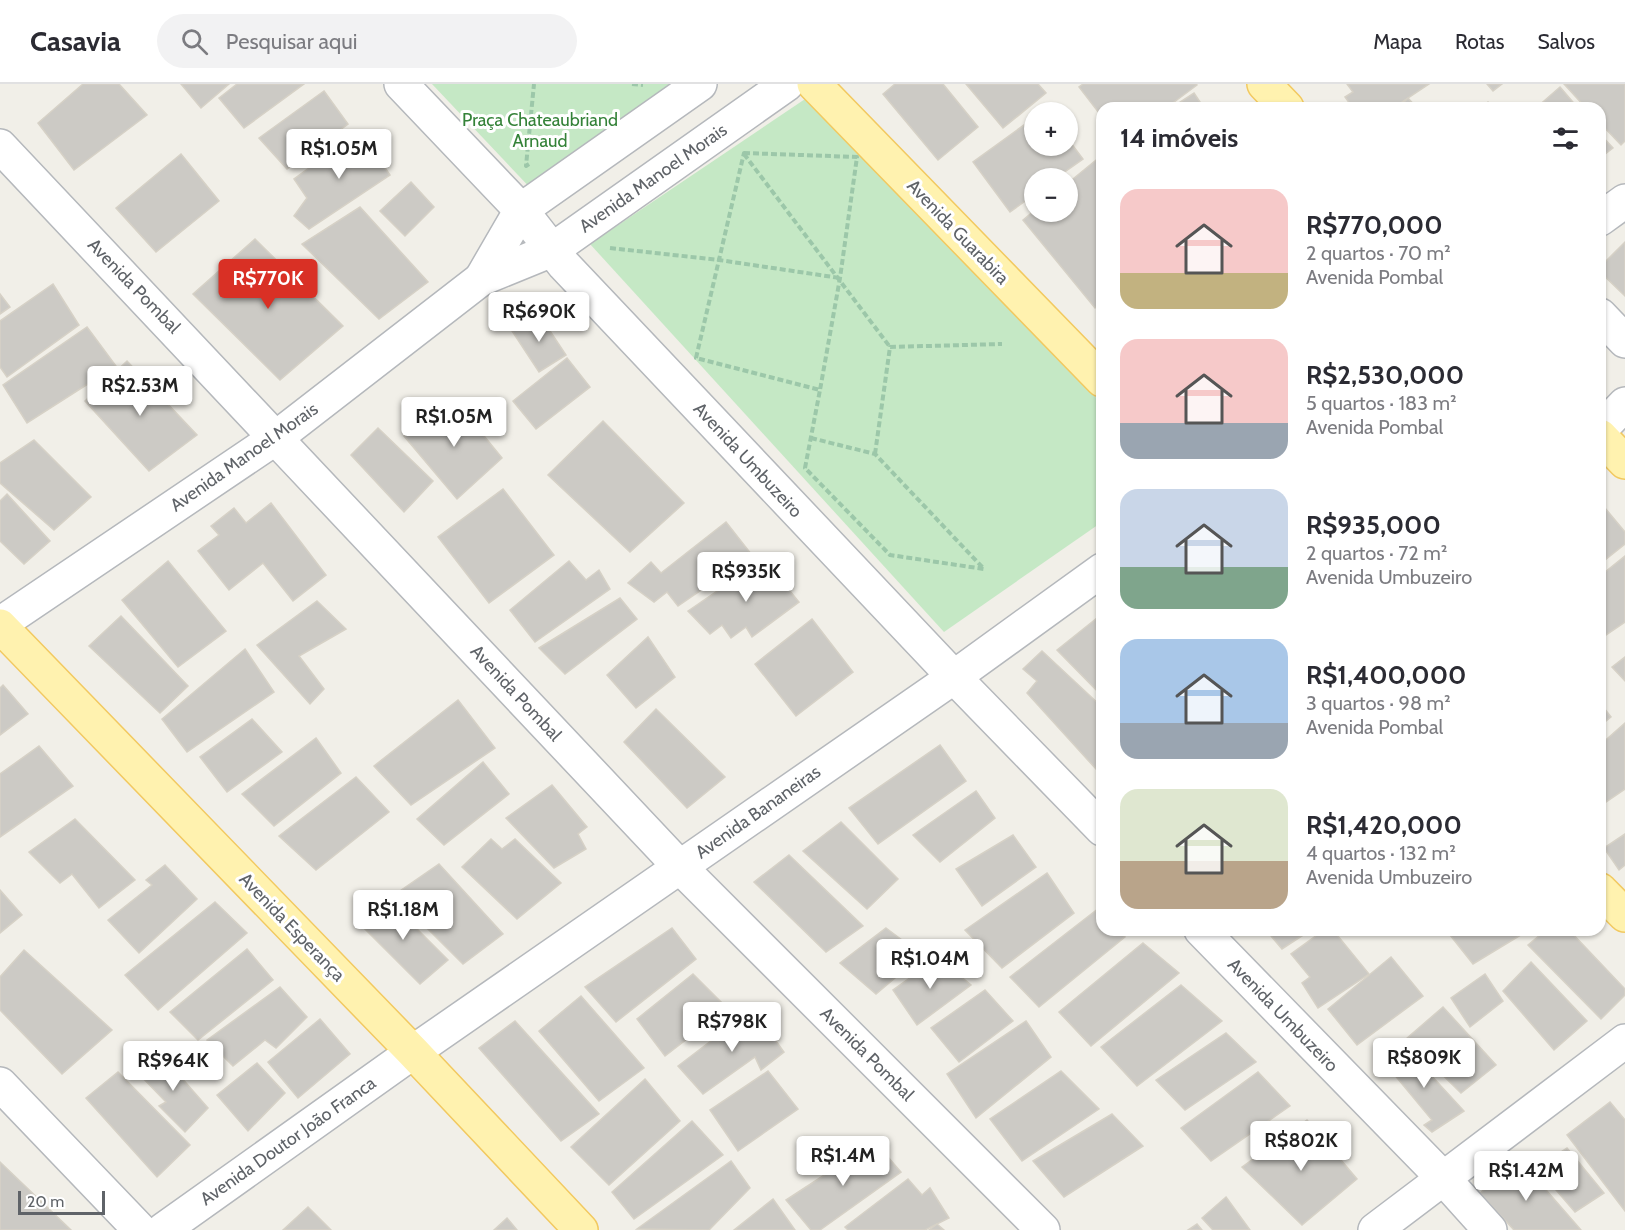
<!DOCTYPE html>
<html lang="pt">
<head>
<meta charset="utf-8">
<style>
  body { margin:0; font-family:Cabin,sans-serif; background:#f2f2f3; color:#2b2b33; height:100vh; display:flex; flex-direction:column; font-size:22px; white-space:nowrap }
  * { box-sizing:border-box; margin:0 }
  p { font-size:20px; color:#7c7c81 }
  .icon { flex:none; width:33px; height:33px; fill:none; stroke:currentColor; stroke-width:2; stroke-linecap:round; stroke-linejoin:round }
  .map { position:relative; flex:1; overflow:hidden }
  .sheet { position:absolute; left:1096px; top:18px; width:510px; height:834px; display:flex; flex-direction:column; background:#fff; border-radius:18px; box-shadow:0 2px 4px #0004 }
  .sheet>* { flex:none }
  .tools { position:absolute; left:1024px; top:18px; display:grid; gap:12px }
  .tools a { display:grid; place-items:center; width:54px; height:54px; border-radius:50%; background:#fff; box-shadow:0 2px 4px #0004; font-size:30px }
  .scale { position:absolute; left:18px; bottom:15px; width:87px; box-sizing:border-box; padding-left:6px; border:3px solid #5f6368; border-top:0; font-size:16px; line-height:21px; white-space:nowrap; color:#5f6368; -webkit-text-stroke:4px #fff; paint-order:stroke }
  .price { position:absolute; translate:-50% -51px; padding:0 14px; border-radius:6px; background:#fff; color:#222; font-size:20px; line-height:39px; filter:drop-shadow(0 2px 3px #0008) }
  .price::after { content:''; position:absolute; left:50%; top:36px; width:18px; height:14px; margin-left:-9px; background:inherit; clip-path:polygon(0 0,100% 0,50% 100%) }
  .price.active { background:#d93025; color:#fff }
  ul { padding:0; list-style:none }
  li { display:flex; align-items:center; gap:18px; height:150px; padding:0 24px }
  li span { display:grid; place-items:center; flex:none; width:168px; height:120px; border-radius:18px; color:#555 }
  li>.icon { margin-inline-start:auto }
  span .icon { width:72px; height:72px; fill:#fffc; stroke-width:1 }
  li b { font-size:26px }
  h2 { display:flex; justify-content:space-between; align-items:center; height:72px; padding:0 24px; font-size:26px }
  header { display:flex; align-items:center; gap:36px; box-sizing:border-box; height:84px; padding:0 30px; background:#fff; border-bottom:2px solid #e1e1e2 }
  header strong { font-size:28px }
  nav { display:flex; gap:33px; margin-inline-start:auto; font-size:21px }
  .search { width:420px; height:54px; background:#f2f2f3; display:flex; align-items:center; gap:15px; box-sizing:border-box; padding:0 21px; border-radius:33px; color:#7c7c81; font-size:22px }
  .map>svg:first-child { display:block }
  .green { fill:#c5e8c5 }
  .building { fill:#cccac5; stroke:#d6d1c6; stroke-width:1.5 }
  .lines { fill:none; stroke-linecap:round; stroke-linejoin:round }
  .minor-casing { stroke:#b5b8bc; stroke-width:36 }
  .major-casing { stroke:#f2c960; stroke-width:36 }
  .path { stroke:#9cc7a9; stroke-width:4; stroke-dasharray:6 3; stroke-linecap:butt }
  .minor { stroke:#fff; stroke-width:33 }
  .major { stroke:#fff2af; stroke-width:33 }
  .labels { text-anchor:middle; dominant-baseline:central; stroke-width:6; stroke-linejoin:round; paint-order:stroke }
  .park-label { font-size:18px; fill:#348238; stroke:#fff }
  .street-label { font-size:18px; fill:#5f6368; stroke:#fff }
</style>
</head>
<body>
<header>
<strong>Casavia</strong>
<div class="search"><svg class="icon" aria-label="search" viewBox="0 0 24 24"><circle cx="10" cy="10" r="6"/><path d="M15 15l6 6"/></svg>Pesquisar aqui</div>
<nav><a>Mapa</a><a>Rotas</a><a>Salvos</a></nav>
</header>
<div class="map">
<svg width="1625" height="1146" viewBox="0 0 1625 1146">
  <rect width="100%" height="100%" fill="#f1efe8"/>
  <g class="green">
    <polygon points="432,0 669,0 536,110"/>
    <polygon points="814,9 1102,320 1102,438 944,548 590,160"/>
  </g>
  <g class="building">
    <polygon points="83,0 119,0 147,31 74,86 38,39"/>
    <polygon points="181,0 229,0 201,24"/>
    <polygon points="237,0 304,0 244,44 219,14"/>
    <polygon points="895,0 943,0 978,43 938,76 883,10"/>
    <polygon points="966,0 1038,0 1046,9 1003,44"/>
    <polygon points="1083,0 1196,0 1197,1 1166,24 1148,22 1145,24 1113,24 1110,20 1099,29 1079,3"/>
    <polygon points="1347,0 1429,0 1393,24 1353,24 1345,13 1353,8"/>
    <polygon points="1487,0 1502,0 1493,7"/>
    <polygon points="1564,0 1625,0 1625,57 1621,61 1600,39 1600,24 1586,24"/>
    <polygon points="1560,3 1578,24 1536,24"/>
    <polygon points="324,7 348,40 287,85 259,54"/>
    <polygon points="1194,9 1204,24 1171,24"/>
    <polygon points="1408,14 1417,24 1398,24"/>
    <polygon points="1488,18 1494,24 1481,24"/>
    <polygon points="1035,33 1035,62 1068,62 1068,55 1083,75 1056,94 1035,94 1035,110 1010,128 973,78"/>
    <polygon points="360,47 390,91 309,145 294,132 307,114 294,95"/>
    <polygon points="1600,50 1613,64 1600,74"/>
    <polygon points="181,70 219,117 156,168 116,124"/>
    <polygon points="1101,72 1102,218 1095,224 1023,136 1035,126 1068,128 1068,99"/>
    <polygon points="411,98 434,123 405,152 380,127"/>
    <polygon points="360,123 428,198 379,235 302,160"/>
    <polygon points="255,155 343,242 280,296 193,210"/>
    <polygon points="1625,158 1625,212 1600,188 1600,183"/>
    <polygon points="53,200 79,241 7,293 0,283 0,237"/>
    <polygon points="0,210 10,223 0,230"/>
    <polygon points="538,229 566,271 539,288 512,247"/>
    <polygon points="87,243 116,282 27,339 3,301"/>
    <polygon points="567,274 590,303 536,345 513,317"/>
    <polygon points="127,277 197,351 149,387 85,317"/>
    <polygon points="453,314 502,374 457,415 404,352"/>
    <polygon points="603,337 684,419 630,468 548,391"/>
    <polygon points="378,344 433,397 404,428 351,371"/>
    <polygon points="34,356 91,413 54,446 0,399 0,379"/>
    <polygon points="503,405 554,471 489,519 438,453"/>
    <polygon points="7,410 50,457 24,480 0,457 0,417"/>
    <polygon points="1600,418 1625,448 1625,460 1600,480"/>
    <polygon points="271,419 326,491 293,517 263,479 229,506 198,467 219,451 211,442 234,424 246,439"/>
    <polygon points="726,438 752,471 678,522 667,508 654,518 628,499 651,478 661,489"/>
    <polygon points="1625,472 1625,538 1600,555 1600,492"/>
    <polygon points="764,475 799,518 752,553 746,543 731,554 722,541 710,550 688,527"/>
    <polygon points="168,477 226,547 178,583 122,516"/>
    <polygon points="569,477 586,496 599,486 610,505 535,558 510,526"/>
    <polygon points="620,514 637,535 565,590 539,564"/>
    <polygon points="317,517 346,545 299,572 324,605 310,620 257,561"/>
    <polygon points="1102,530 1102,612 1057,566"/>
    <polygon points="121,532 188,602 160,629 89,562"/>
    <polygon points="812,535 853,588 796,632 755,580"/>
    <polygon points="648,553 675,593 636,624 607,591"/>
    <polygon points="245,565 274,608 187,668 162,635"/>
    <polygon points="1042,567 1102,623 1102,680 1096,685 1027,609 1037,597 1023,585"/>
    <polygon points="1625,573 1625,597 1612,583"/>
    <polygon points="3,601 28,630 0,651 0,604"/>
    <polygon points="458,616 495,664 411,721 374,682"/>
    <polygon points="1600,619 1611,633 1600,642"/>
    <polygon points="656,625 725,693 687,724 624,658"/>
    <polygon points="252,635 282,668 227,708 200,673"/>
    <polygon points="1625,639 1625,705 1600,722 1600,661"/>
    <polygon points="316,654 341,689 274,742 242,710"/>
    <polygon points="940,661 966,697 878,760 849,724"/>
    <polygon points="39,662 73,702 0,753 0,690"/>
    <polygon points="483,678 509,710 444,761 417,735"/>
    <polygon points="356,693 389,728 316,786 279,752"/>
    <polygon points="552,701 587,743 578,750 586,765 554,784 506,734"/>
    <polygon points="976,707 995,734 940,778 913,751"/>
    <polygon points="75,735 135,796 99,824 72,790 60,799 29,768"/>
    <polygon points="841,738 898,795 867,825 803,767"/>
    <polygon points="1625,750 1625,781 1619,786 1604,764"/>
    <polygon points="1013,751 1036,783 982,822 956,785"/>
    <polygon points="491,755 502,765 515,755 561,799 517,835 462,783"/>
    <polygon points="789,771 863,842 826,868 754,798"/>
    <polygon points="439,780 503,850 463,880 394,811"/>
    <polygon points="165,781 197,815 139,869 108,836 152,801 146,796"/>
    <polygon points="1047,789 1074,829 1002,884 965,846"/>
    <polygon points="0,806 22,831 0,849"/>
    <polygon points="386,814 448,876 420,900 357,837"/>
    <polygon points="215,818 247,849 158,926 125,891"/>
    <polygon points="1099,824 1102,828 1102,846 1119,846 1125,853 1039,923 1010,893"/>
    <polygon points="672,844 696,875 616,938 585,903"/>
    <polygon points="886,844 922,871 876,910 840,879"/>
    <polygon points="1266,846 1311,846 1282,865"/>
    <polygon points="1324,846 1333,846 1369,890 1318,924 1302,899 1310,893 1291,870"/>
    <polygon points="1446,846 1529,846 1473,880"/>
    <polygon points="1546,846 1569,846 1625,905 1625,911 1601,935 1528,861"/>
    <polygon points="1143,859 1179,889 1091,962 1059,928"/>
    <polygon points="247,865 273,896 198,956 170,928"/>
    <polygon points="24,866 112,946 62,990 0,926 0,893"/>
    <polygon points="1391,873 1423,912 1357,961 1328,925"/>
    <polygon points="938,874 971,901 917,941 893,906"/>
    <polygon points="1531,878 1587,937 1554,966 1503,907"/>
    <polygon points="693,890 727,924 665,972 637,935"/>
    <polygon points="1485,890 1503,917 1470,943 1451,914"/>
    <polygon points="1181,901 1222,937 1137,1002 1101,963"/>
    <polygon points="280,903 307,933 276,964 265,956 233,982 207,956"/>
    <polygon points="985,906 1013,937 959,978 931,944"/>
    <polygon points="581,912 644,984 599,1017 539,947"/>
    <polygon points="1443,923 1496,981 1461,1009 1406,955"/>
    <polygon points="753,925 784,968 761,986 755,973 703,1010 678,982"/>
    <polygon points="320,935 350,970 298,1014 268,978"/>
    <polygon points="515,937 599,1030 561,1057 479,964"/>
    <polygon points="1026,937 1051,973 976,1034 947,990"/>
    <polygon points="1226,949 1256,978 1185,1026 1156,996"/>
    <polygon points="1405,963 1464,1027 1432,1048 1424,1041 1432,1036 1383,977"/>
    <polygon points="157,966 208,1024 185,1048 159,1022 166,1018 137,988"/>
    <polygon points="257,979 285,1009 248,1047 217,1011"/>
    <polygon points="768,987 798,1025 738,1067 710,1026"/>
    <polygon points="1061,987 1099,1025 1022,1077 990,1035"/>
    <polygon points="118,988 190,1061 157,1093 86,1014"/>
    <polygon points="1258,988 1290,1022 1211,1077 1181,1044"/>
    <polygon points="645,995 680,1037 609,1101 571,1063"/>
    <polygon points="1610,1018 1625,1036 1625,1127 1567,1051"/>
    <polygon points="1112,1030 1143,1062 1064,1113 1033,1077"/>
    <polygon points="1307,1036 1357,1095 1302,1141 1242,1083"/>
    <polygon points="692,1037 723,1071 634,1135 612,1108"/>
    <polygon points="875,1058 901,1088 820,1146 811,1146 786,1116"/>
    <polygon points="1567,1064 1604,1109 1575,1128 1537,1084"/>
    <polygon points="1520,1076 1581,1146 1514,1146 1480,1109"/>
    <polygon points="731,1077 750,1104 709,1146 637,1145"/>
    <polygon points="0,1078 71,1146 0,1146"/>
    <polygon points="908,1095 922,1111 930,1104 949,1134 925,1146 848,1146 845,1143"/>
    <polygon points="1226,1113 1250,1146 1213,1146 1202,1134"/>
    <polygon points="773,1115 795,1146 734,1146"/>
    <polygon points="308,1123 331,1146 283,1146"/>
    <polygon points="507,1134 517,1146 494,1146"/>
    <polygon points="937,1140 944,1146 929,1146"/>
    <polygon points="1197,1140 1202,1146 1188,1146"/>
  </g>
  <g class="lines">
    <g class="minor-casing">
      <g id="minor">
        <polyline points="401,0 521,126 564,181 954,593 1102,745"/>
        <polyline points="0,62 679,782 1043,1146"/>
        <polyline points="1600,135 1625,117"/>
        <polyline points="481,195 521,126 700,0"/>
        <polyline points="1600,231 1625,257"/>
        <polyline points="1600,346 1625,320"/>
        <polyline points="0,540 277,353 481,195 552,166 787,0"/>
        <polyline points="1201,846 1444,1095 1490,1146"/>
        <polyline points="0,1000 140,1146"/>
        <polyline points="163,1146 413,968 954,593 1102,486"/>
        <polyline points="1375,1146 1625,957"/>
      </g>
    </g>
    <g class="major-casing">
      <g id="major">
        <polyline points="814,0 1102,296"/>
        <polyline points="1264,0 1287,24"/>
        <polyline points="1600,352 1625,378"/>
        <polyline points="0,542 413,968 581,1146"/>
        <polyline points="1600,806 1625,831"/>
      </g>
    </g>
    <g class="path">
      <polyline points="632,0 643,1"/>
      <polygon points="744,69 857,73 840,194 820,306 696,274"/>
      <polyline points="744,70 890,263"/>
      <polyline points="529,80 526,82 534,0"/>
      <polyline points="610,164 719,176 840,194"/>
      <polyline points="811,354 875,370 984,485 890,471 805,384 820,306"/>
      <polyline points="875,370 890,263 1002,260"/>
    </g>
    <use href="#minor" class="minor"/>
    <use href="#major" class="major"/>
  </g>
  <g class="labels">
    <g class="park-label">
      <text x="540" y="36">Praça Chateaubriand<tspan x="540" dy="21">Arnaud</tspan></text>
    </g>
    <g class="street-label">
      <text transform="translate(653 94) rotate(-35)">Avenida Manoel Morais</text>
      <text transform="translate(958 148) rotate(46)">Avenida Guarabira</text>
      <text transform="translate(134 202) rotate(46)">Avenida Pombal</text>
      <text transform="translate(244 373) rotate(-35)">Avenida Manoel Morais</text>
      <text transform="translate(748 376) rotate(47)">Avenida Umbuzeiro</text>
      <text transform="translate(516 609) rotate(47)">Avenida Pombal</text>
      <text transform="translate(758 728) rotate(-35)">Avenida Bananeiras</text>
      <text transform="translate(292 843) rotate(46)">Avenida Esperança</text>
      <text transform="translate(1283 931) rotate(46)">Avenida Umbuzeiro</text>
      <text transform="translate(867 970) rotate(45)">Avenida Pombal</text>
      <text transform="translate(288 1057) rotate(-35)">Avenida Doutor João Franca</text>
    </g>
  </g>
</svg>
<div class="tools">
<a>+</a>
<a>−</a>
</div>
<div class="scale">20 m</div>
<b class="price" style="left:339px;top:96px">R$1.05M</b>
<b class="price active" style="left:268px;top:226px">R$770K</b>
<b class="price" style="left:539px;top:259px">R$690K</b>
<b class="price" style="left:140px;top:333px">R$2.53M</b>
<b class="price" style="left:454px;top:364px">R$1.05M</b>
<b class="price" style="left:746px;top:519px">R$935K</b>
<b class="price" style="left:403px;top:857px">R$1.18M</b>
<b class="price" style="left:930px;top:906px">R$1.04M</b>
<b class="price" style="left:732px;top:969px">R$798K</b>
<b class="price" style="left:1424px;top:1005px">R$809K</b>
<b class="price" style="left:173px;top:1008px">R$964K</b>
<b class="price" style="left:1301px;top:1088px">R$802K</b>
<b class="price" style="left:843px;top:1103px">R$1.4M</b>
<b class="price" style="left:1526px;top:1118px">R$1.42M</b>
<section class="sheet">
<h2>14 imóveis<svg class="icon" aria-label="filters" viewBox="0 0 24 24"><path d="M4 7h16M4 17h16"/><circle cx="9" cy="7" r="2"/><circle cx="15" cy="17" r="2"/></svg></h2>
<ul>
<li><span style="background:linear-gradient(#f6c9c9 70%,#c2b280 0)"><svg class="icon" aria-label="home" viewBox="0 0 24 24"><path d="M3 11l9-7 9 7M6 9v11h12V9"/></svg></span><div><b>R$770,000</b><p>2 quartos · 70 m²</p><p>Avenida Pombal</p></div></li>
<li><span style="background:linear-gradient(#f6c9c9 70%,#9aa5b1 0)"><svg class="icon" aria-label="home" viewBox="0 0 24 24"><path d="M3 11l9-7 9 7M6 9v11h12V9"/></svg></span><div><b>R$2,530,000</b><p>5 quartos · 183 m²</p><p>Avenida Pombal</p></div></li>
<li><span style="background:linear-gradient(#c9d6e8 65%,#7fa58c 0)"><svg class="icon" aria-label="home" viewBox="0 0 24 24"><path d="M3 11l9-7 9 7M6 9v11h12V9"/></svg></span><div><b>R$935,000</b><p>2 quartos · 72 m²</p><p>Avenida Umbuzeiro</p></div></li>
<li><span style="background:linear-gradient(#a9c7e8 70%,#9aa5b1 0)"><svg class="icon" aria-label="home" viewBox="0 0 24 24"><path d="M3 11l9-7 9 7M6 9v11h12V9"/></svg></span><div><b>R$1,400,000</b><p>3 quartos · 98 m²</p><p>Avenida Pombal</p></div></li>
<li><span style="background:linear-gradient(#dfe7d0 60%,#b9a48a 0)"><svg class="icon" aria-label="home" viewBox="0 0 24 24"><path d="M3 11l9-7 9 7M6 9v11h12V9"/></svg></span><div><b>R$1,420,000</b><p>4 quartos · 132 m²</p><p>Avenida Umbuzeiro</p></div></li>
</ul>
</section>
</div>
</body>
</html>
